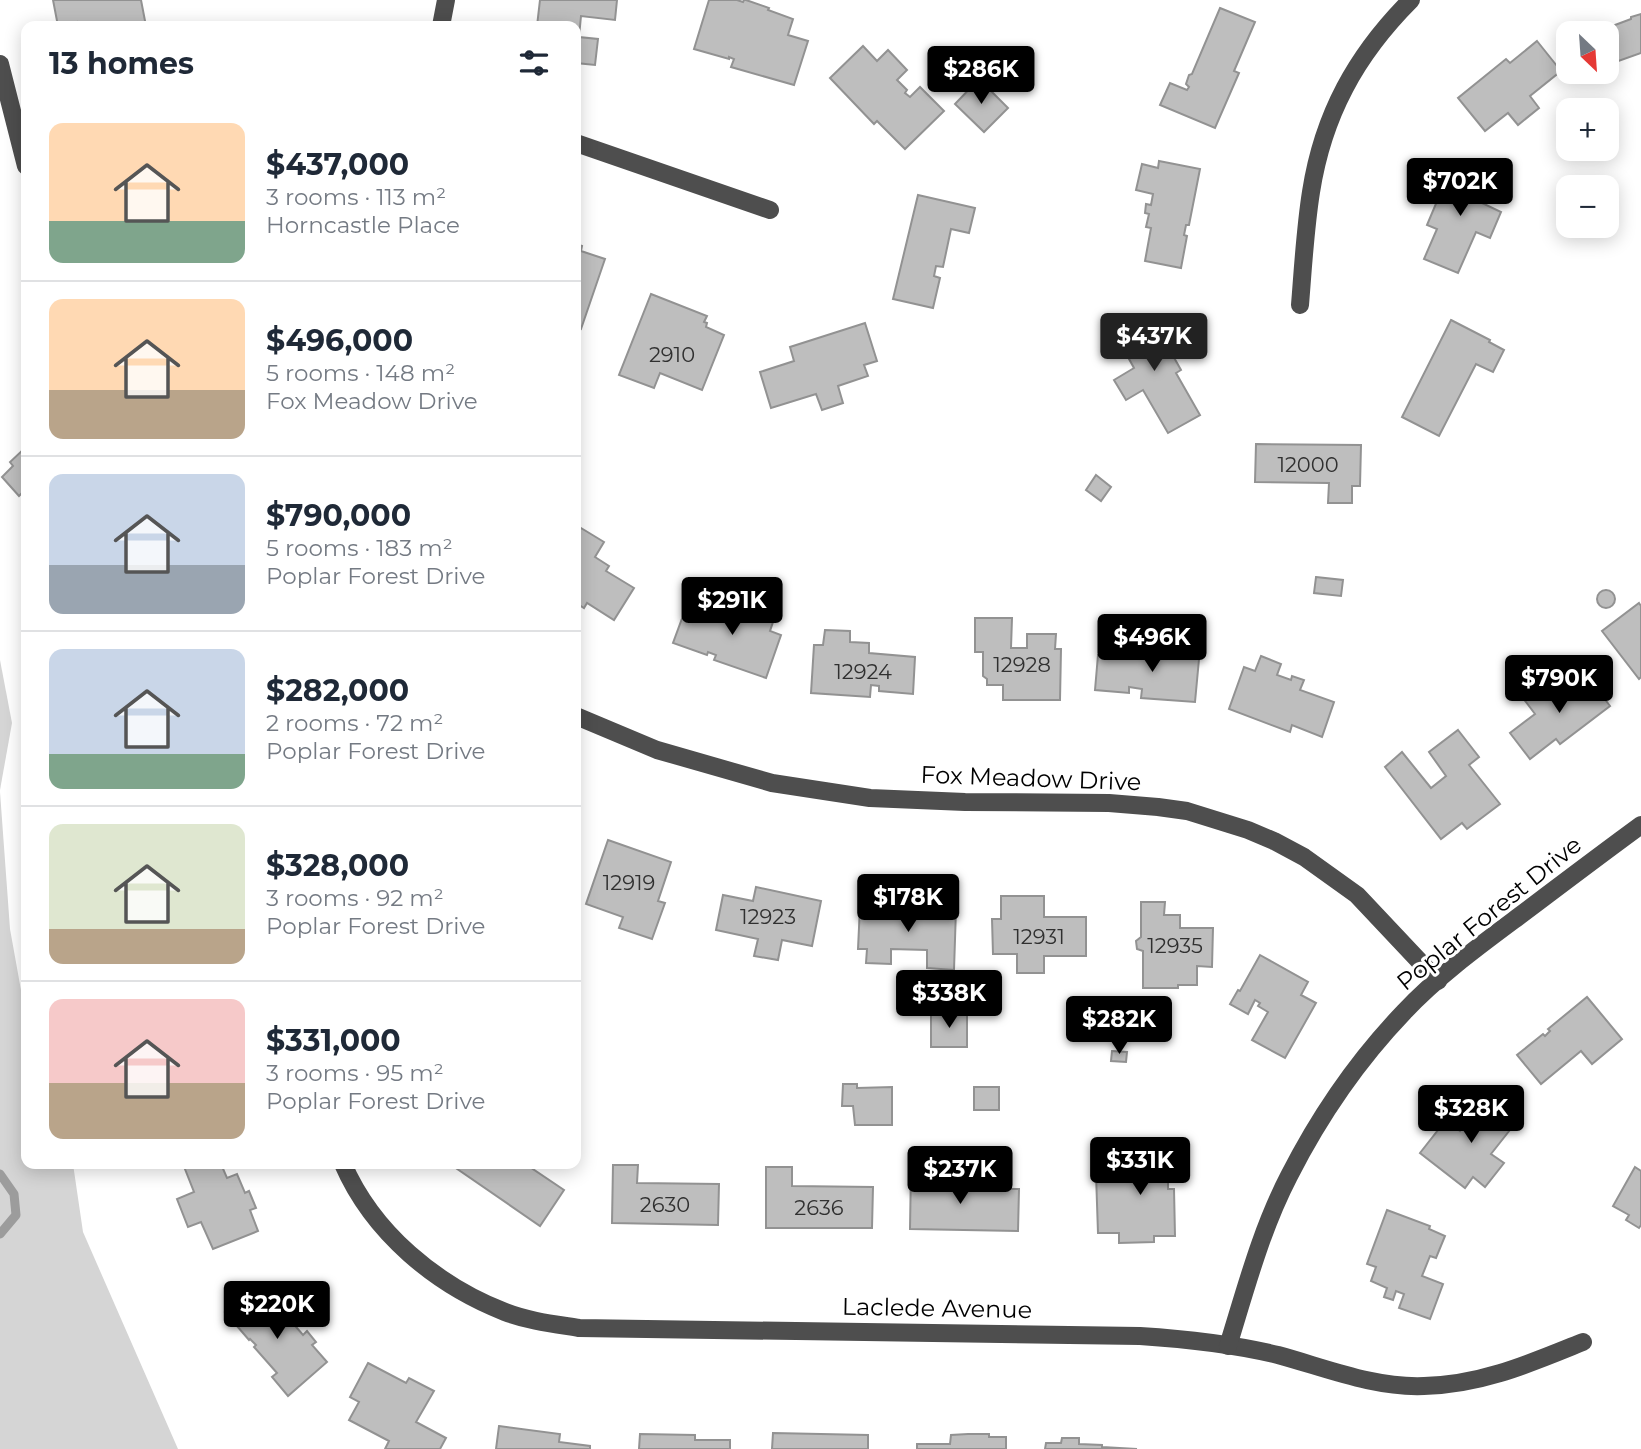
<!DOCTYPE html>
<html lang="en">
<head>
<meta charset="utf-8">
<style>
  body { margin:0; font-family:Montserrat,sans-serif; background:#f6f6f7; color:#1f2937; height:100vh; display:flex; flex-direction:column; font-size:26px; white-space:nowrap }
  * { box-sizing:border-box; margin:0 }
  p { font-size:23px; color:#747a83 }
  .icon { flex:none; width:38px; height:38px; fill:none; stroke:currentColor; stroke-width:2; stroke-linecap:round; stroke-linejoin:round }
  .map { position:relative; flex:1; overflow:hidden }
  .details { position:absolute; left:21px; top:21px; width:560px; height:1148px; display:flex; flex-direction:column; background:#fff; border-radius:14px; box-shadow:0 4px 18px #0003 }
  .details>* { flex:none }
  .needle { width:46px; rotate:155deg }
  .buttons { position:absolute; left:1556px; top:21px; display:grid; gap:14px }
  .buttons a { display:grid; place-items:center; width:63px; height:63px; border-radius:14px; background:#fff; box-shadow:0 4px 18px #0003; font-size:35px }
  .price { position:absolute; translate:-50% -60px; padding:0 16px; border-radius:7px; background:#000; color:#fff; font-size:23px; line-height:46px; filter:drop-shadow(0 2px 4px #0008) }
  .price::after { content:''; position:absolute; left:50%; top:42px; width:21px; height:16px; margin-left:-10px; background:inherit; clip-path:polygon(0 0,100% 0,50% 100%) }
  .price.current { background:#222; color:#fff }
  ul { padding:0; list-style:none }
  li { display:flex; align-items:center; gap:21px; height:175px; padding:0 28px }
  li+li { border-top:2px solid #e0e1e3 }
  li span { display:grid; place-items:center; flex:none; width:196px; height:140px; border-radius:14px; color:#555 }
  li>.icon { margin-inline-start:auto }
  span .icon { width:84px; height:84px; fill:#fffc; stroke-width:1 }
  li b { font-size:30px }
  h2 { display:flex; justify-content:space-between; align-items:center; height:84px; padding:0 28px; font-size:30px }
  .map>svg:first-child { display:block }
  .green { fill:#d5d5d5 }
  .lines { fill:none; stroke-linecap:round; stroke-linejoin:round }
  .stream { stroke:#9c9c9c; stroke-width:9 }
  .building { fill:#bebebe; stroke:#929292; stroke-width:2 }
  .minor { stroke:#4e4e4e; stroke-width:18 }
  .labels { text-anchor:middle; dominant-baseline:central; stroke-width:6; stroke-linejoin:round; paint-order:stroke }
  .number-label { font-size:21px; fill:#303030 }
  .street-label { font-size:24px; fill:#000; stroke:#fff }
</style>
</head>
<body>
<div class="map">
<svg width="1641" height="1449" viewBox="0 0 1641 1449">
  <rect width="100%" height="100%" fill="#fff"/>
  <g class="green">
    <polygon points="0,660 12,723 0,790"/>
    <polygon points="0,792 10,929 26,1018 26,1164 73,1164 83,1232 178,1449 0,1449"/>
  </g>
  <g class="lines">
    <polyline class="stream" points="0,1174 14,1194 16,1215 0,1234"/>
  </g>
  <g class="building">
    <polygon points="53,0 141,0 146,26 78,26 77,22 58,26"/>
    <polygon points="540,0 617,0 615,20 581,16 579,37 598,39 595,65 576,63 576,26 537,26"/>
    <polygon points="709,0 737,0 743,2 744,0 746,0 769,8 768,10 793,19 788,35 808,41 794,85 731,67 734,59 729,57 729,59 694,49"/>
    <polygon points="1220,8 1255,22 1234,71 1239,73 1215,128 1160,105 1170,83 1187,90 1189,87 1186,84 1189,75 1192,74"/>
    <polygon points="1641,14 1641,53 1610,64 1606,54 1606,33 1599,33 1599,31 1631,19 1631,17"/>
    <polygon points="1537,41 1561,71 1530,96 1539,108 1518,125 1508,113 1485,131 1458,98 1506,59 1510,63"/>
    <polygon points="863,46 877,61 888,50 907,70 897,80 907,90 905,93 910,97 920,87 944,111 905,149 877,121 874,124 830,78"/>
    <polygon points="979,79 1008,108 984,132 955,104"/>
    <polygon points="1159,161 1200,169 1189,225 1186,225 1184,235 1187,236 1181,268 1145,261 1151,228 1146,227 1149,214 1145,213 1146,204 1151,205 1153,194 1136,190 1142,164 1158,168"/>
    <polygon points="1451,168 1470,176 1473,169 1493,178 1482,203 1501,212 1490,238 1476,232 1458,273 1424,259 1437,229 1427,225"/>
    <polygon points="918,195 975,208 969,233 951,229 943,267 936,266 934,276 940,278 933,308 893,299"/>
    <polygon points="576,244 582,246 581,251 605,259 581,329 576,327"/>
    <polygon points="651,294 707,316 704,322 707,323 706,327 724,335 702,390 660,373 654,388 619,375"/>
    <polygon points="1152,315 1163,335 1168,332 1175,344 1168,347 1181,370 1176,373 1200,415 1168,433 1143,390 1126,400 1114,380 1134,368 1113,330 1133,318 1136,325"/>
    <polygon points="1451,320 1490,340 1489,342 1504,350 1493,372 1476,364 1439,436 1402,417"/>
    <polygon points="865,323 877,361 864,365 868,376 838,386 843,403 822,410 816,394 771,408 760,372 794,361 790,347"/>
    <polygon points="1256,444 1361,445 1360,486 1352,486 1352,503 1328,503 1329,483 1255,482"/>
    <polygon points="26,447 26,489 19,496 2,477 13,466 10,462"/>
    <polygon points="1096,475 1111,487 1101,501 1086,490"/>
    <polygon points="581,528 604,542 595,557 609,566 606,571 634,588 614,620 587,603 584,608 576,603 576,536"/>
    <polygon points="1316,577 1343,580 1341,596 1314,593"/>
    <circle cx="1606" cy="599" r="9"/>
    <polygon points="733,599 751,605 750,607 775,616 770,631 781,635 766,678 714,660 716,655 708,652 707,655 673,643 687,605 726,618"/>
    <polygon points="1639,603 1641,606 1641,677 1639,679 1602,631"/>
    <polygon points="975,618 1012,618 1011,648 1027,648 1027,634 1056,634 1055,649 1061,649 1060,700 1003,700 1003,685 987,685 987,679 983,676 983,652 975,652"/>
    <polygon points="825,630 850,631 850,642 869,643 869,653 915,657 913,694 879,691 879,686 871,685 870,697 811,693 814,645 823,645"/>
    <polygon points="1171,642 1193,644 1192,658 1199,659 1195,702 1141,698 1142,689 1129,687 1129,693 1095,690 1098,655 1144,659 1144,653 1171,655"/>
    <polygon points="1261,656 1281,664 1277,675 1291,680 1292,676 1304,680 1300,690 1334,702 1322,737 1292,725 1290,732 1229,709 1244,667 1255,671"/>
    <polygon points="1585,673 1610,706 1560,744 1556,739 1530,759 1510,733 1535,714 1523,698 1542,684 1553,697"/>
    <polygon points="1458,730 1479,757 1469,765 1500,804 1467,829 1462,823 1441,839 1385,767 1402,752 1431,788 1446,776 1429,752"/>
    <polygon points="608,840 671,862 658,901 665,903 652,939 619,928 623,917 586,904"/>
    <polygon points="756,887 821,901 812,946 782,940 778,960 754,956 758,939 716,930 723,895 753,901"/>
    <polygon points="1001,896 1044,896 1044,917 1086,917 1086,956 1044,956 1044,973 1017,973 1017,954 993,954 992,919 1001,919"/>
    <polygon points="1141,902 1165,902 1164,915 1180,915 1180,928 1213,928 1212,967 1197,966 1197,985 1178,985 1178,988 1143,988 1143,951 1137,949 1136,941 1141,937"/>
    <polygon points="860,906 956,909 954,970 927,968 927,950 891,949 891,964 866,963 867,949 858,949"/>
    <polygon points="1260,955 1308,982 1301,995 1316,1003 1285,1058 1252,1040 1268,1012 1258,1006 1260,1003 1255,1000 1248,1014 1230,1004 1238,990 1240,991"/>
    <polygon points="1587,997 1622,1039 1592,1064 1581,1051 1541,1084 1517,1055 1543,1034 1545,1036 1550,1031 1548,1029"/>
    <polygon points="967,1012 967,1047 931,1047 931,1013"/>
    <polygon points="1112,1051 1127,1052 1126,1062 1111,1061"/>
    <polygon points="843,1084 857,1084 857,1088 892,1087 892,1125 855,1125 853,1106 842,1106"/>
    <rect x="974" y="1087" width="25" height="23"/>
    <polygon points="1485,1097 1517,1121 1491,1154 1504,1163 1485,1187 1473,1177 1465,1188 1420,1153 1446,1120 1460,1131"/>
    <polygon points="1174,1141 1175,1175 1168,1175 1168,1189 1174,1189 1175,1236 1154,1236 1154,1242 1119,1243 1119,1233 1098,1233 1096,1174 1122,1173 1122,1178 1137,1178 1136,1142"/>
    <polygon points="183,1164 221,1164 227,1178 237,1174 245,1193 249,1191 256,1208 250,1210 258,1231 213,1249 201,1222 188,1227 177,1199 194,1192"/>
    <polygon points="450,1164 528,1164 527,1165 564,1190 540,1226"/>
    <polygon points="613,1165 638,1165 637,1183 719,1184 718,1225 612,1223"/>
    <polygon points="766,1167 792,1167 792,1186 873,1187 872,1228 766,1228"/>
    <polygon points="1635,1167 1641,1171 1641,1225 1639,1228 1626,1220 1629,1215 1613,1206"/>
    <polygon points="911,1168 937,1168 937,1188 1019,1189 1018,1231 910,1229"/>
    <polygon points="1387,1210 1430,1226 1429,1229 1445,1236 1436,1258 1430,1256 1422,1276 1443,1284 1430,1319 1399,1308 1404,1294 1396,1291 1393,1300 1384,1297 1387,1288 1371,1281 1376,1267 1367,1264"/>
    <polygon points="253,1289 272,1311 278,1306 303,1335 307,1331 316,1342 312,1345 327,1362 288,1396 272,1377 277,1373 254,1347 256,1345 250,1339 249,1340 225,1312"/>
    <polygon points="368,1363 406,1383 409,1378 434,1391 416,1422 446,1438 440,1449 385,1449 389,1441 349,1420 359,1402 350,1397"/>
    <polygon points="499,1426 560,1434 559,1442 590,1446 590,1449 496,1449"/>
    <polygon points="773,1433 868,1435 868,1449 772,1449"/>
    <polygon points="640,1434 695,1435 695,1440 730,1440 730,1449 639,1449"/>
    <polygon points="968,1434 989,1434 989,1437 1006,1437 1006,1449 917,1449 917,1444 950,1444 951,1435"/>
    <polygon points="1062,1438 1079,1438 1079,1444 1102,1445 1102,1447 1137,1449 1045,1449 1046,1443 1061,1443"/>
  </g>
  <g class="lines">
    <g class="minor">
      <polyline points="441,26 446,0"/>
      <polyline points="0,64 26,166"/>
      <polyline points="576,143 770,210"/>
      <path d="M1300,305C1303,268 1305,230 1311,192C1323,115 1356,55 1411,0"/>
      <polyline points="576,716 657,750 772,783 870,798 965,802 1109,803 1158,807 1187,811 1248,830 1274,841 1304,857 1357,895 1438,981"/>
      <path d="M343,1164C373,1233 436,1285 505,1312C528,1321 554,1324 579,1328L1140,1336C1186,1339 1233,1344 1278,1355C1326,1368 1374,1388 1424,1386C1481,1385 1531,1363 1583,1342"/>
      <path d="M1228,1346C1246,1288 1261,1230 1289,1176C1319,1117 1358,1060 1404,1012C1438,976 1479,946 1518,917C1559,886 1600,855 1641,825"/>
    </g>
  </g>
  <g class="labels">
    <g class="number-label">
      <text x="672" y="354">2910</text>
      <text x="1308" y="464">12000</text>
      <text x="1022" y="664">12928</text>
      <text x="863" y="671">12924</text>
      <text x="629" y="882">12919</text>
      <text x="768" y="916">12923</text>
      <text x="1039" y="936">12931</text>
      <text x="1175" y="945">12935</text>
      <text x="665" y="1204">2630</text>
      <text x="819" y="1207">2636</text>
    </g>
    <g class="street-label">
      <text transform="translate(1031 778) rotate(2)">Fox Meadow Drive</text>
      <text transform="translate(1489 913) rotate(-39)">Poplar Forest Drive</text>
      <text transform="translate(937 1308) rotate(1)">Laclede Avenue</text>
    </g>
  </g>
</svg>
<div class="buttons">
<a><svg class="needle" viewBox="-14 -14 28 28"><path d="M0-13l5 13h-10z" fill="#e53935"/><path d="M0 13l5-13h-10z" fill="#747a83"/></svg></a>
<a>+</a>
<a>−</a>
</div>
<b class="price" style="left:981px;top:106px">$286K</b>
<b class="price" style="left:1460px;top:218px">$702K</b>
<b class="price current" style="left:1154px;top:373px">$437K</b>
<b class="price" style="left:732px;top:637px">$291K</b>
<b class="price" style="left:1152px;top:674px">$496K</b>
<b class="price" style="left:1559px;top:715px">$790K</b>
<b class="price" style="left:908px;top:934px">$178K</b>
<b class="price" style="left:949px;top:1030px">$338K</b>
<b class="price" style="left:1119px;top:1056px">$282K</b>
<b class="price" style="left:1471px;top:1145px">$328K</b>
<b class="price" style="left:1140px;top:1197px">$331K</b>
<b class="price" style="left:960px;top:1206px">$237K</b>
<b class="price" style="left:277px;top:1341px">$220K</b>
<section class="details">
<h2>13 homes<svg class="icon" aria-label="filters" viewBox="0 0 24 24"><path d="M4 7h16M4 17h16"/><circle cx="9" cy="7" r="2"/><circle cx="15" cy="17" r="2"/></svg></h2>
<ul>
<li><span style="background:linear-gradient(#ffd9b3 70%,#7fa58c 0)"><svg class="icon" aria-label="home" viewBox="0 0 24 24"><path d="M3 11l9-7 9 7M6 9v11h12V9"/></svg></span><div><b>$437,000</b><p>3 rooms · 113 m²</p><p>Horncastle Place</p></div></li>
<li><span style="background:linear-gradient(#ffd9b3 65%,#b9a48a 0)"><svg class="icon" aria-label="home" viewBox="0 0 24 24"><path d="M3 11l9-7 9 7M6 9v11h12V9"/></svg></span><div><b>$496,000</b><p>5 rooms · 148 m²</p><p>Fox Meadow Drive</p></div></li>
<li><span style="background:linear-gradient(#c9d6e8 65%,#9aa5b1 0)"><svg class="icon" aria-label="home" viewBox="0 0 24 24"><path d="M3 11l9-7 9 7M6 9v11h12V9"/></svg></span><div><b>$790,000</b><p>5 rooms · 183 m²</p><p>Poplar Forest Drive</p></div></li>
<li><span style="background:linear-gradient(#c9d6e8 75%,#7fa58c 0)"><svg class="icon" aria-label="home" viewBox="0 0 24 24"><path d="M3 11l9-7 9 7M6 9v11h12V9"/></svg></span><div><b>$282,000</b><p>2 rooms · 72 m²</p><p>Poplar Forest Drive</p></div></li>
<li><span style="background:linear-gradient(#dfe7d0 75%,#b9a48a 0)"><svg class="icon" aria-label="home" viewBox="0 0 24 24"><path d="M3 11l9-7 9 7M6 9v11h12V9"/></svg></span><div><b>$328,000</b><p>3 rooms · 92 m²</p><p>Poplar Forest Drive</p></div></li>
<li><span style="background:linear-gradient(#f6c9c9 60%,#b9a48a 0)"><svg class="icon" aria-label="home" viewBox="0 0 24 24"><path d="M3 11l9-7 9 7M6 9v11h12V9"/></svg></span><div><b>$331,000</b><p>3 rooms · 95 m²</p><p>Poplar Forest Drive</p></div></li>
</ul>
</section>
</div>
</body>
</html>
